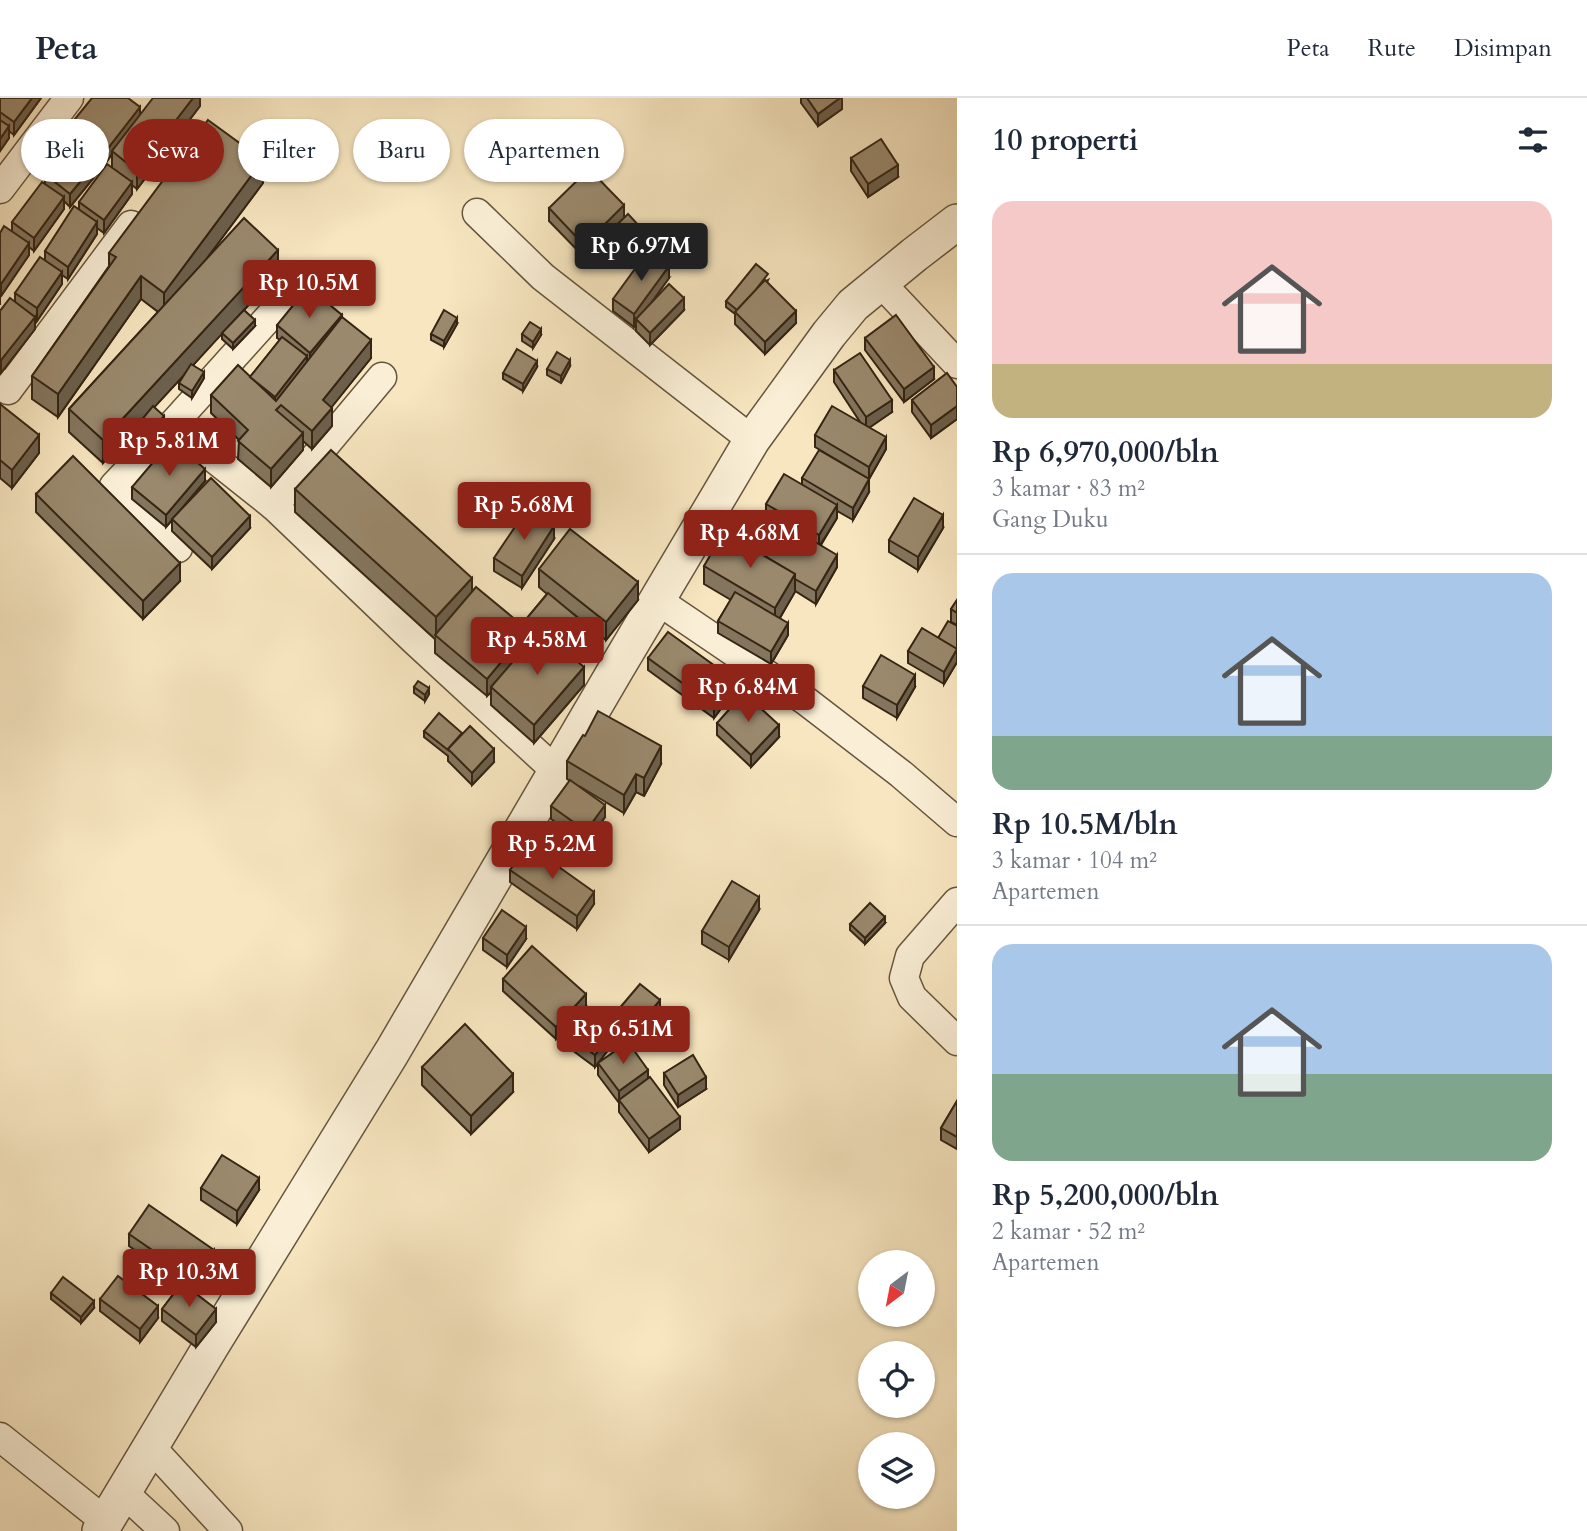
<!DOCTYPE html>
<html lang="id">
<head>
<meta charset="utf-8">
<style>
  body { margin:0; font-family:Cardo,serif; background:#f2f2f3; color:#1f2937; height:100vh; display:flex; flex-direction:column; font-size:26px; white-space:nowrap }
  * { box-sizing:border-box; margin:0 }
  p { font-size:23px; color:#747a83 }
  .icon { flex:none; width:38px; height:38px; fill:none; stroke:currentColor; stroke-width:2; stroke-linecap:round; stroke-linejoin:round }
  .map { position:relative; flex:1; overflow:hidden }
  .drawer { display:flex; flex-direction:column; background:#fff; width:630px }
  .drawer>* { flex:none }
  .top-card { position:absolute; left:21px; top:21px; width:665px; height:63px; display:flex; gap:14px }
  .needle { width:46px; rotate:212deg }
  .controls { position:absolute; left:858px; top:1152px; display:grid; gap:14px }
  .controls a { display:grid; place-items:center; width:77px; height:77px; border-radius:50%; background:#fff; box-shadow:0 2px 5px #0004; font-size:35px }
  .price { position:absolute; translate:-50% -60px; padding:0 16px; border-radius:7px; background:#8f2418; color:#fff; font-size:23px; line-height:46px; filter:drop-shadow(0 2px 4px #0008) }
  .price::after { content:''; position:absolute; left:50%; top:42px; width:21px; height:16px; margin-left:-10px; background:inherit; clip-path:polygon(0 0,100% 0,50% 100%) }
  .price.current { background:#222; color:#fff }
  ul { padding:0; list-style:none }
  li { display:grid; align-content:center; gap:14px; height:371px; padding:0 35px }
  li+li { border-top:2px solid #e0e1e3 }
  li span { display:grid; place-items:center; height:217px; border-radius:21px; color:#555 }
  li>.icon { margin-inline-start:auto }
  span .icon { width:126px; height:126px; fill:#fffc; stroke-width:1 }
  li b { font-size:30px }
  h2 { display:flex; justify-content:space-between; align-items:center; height:84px; padding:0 35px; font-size:30px }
  .pill { padding:0 24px; border-radius:32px; background:#fff; box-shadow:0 2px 5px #0004; font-size:24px; line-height:63px }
  .pill.current { background:#8f2418; color:#fff }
  header { display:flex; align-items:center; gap:42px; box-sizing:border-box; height:98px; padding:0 35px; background:#fff; border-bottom:2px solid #e0e1e3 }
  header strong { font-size:33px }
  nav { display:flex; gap:38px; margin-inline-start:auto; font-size:24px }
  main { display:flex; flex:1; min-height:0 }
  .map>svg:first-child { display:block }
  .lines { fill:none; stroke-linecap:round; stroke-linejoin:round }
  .minor-casing { stroke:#66553e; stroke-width:31 }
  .tertiary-casing { stroke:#66553e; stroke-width:38 }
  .minor { stroke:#faefd6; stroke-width:28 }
  .tertiary { stroke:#faefd6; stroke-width:35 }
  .wall { fill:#84765e; stroke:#362513; stroke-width:2; fill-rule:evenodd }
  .shaded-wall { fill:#6c604c; stroke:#362513; stroke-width:2 }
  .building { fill:#9a896d; stroke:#362513; stroke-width:2 }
</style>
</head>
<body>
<header>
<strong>Peta</strong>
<nav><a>Peta</a><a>Rute</a><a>Disimpan</a></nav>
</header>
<main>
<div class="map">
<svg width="957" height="1433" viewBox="0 0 957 1433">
  <rect width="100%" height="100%" fill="#f7e6c0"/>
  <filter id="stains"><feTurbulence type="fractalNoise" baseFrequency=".00286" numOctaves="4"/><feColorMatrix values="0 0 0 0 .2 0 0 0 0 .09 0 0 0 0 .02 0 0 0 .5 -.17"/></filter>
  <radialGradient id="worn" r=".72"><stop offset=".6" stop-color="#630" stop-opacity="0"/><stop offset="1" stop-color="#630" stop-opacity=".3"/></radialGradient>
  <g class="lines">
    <g class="minor-casing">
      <g id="minor">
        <polyline points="0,91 69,0"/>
        <polyline points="477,115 543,179 752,342"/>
        <polyline points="881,185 957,266"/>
        <polyline points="0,285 8,292 131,127"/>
        <polyline points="172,327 274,408 415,543 556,673"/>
        <polyline points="274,408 382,279"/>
        <polyline points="178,450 114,388 172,327 280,207"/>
        <polyline points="657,502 806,603 901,676 957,724"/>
        <polyline points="957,804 910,858 904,880 912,899 957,943"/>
        <polyline points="0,1339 105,1423"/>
        <polyline points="150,1348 228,1433"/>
        <polyline points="123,1394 165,1433"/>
      </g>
    </g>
    <g class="tertiary-casing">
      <polyline id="tertiary" points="100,1433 211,1248 392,954 615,573 752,342 829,236 853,207 914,157 957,124"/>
    </g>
    <use href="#minor" class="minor"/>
    <use href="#tertiary" class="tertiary"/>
  </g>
  <g class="wall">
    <polygon points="0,0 41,0 14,37 9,33 9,40 0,53"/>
    <polygon points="200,0 200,8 137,91 132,87 132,96 104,135 97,130 97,136 68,181 62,177 62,186 37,223 35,221 35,231 1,275 0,274 0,213 15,204 15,195 45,162 45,153 79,112 79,104 112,69 112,56 105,66 100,63 100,72 70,109 64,103 64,111 34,153 29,149 29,157 1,198 0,198 0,207 0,135 12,134 12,124 45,85 45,76 73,41 70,39 70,27 140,18"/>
    <polygon points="801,0 842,0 842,11 818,28 801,5"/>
    <polygon points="851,60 898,79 868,99 851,73"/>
    <polygon points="263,85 206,161 278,175 232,225 255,228 233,251 222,241 222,235 193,267 204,280 192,300 179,291 179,285 185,276 154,309 164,324 151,341 139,331 139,325 103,365 69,334 69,311 158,214 141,201 58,319 32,301 32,278 109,168 109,155"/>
    <polygon points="549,110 624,119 641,136 615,161 602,147 602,141 584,159 549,123"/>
    <polygon points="669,180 652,204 684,212 650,247 636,233 636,226 634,229 613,213 613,201"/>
    <polygon points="768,182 767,184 796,225 765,256 735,226 735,216 726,209 726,203"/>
    <polygon points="342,220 371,260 331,309 332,328 312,351 303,343 303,352 271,389 238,361 239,342 211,315 211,297 250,279 280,242 277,240 277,227"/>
    <polygon points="457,226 444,249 431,242 431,236"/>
    <polygon points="522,236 541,237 533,250 522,243"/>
    <polygon points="865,240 934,281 904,304 865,252"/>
    <polygon points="570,268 561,285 547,277 547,271"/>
    <polygon points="537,269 523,293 503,281 503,275"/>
    <polygon points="834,272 892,314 869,329 886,351 869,381 815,349 815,337 860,324 834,284"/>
    <polygon points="957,289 957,321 931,340 912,314 912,302"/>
    <polygon points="0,306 39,355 12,390 0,380"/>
    <polygon points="802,380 869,394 853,422 837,413 837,420 821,447 837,469 816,506 795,493 780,520 788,537 771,566 718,535 718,523 731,502 704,486 704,468 766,459 784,429 766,418 766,406 802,387"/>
    <polygon points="205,383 183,409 250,430 212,471 172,433 172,422 166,429 132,401 132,389"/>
    <path d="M295,391L472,494L527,531V520L547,496L539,489V471L638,502L606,542L572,515L594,546L579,565L584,587L534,645L491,607V594L487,598L435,555V541L295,414ZM528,533L535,538L528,546Z"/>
    <polygon points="36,396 180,483 143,521 36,414"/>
    <polygon points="943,430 918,472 889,454 889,442"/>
    <polygon points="554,441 522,490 494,473 494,460"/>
    <polygon points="957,502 957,527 951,524 951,511"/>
    <polygon points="957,528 957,564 944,586 908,565 908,553 938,540"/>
    <polygon points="648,560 733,594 714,620 648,572"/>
    <polygon points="863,588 915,589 897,620 863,600"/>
    <polygon points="414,589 429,596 425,603 414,595"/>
    <polygon points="717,625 779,639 751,669 717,637"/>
    <polygon points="424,633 462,635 494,664 472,687 448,663 448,658 424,639"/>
    <polygon points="567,663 661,666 644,698 636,694 624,715 579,688 605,719 586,746 551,721 551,708 570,683 567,681"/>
    <polygon points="510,772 594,806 577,831 510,784"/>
    <polygon points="759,812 729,862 702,846 702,833"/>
    <polygon points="885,825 865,846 850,832 850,826"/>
    <polygon points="483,840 526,841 507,869 483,852"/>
    <polygon points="503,881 586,908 556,941 503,893"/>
    <polygon points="618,912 660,915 638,941 618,924"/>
    <polygon points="568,937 612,947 595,969 568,949"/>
    <polygon points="598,965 648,980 680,1031 649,1054 619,1014 619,1005 598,977"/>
    <polygon points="422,969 513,994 471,1036 422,987"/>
    <polygon points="664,975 706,991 678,1009 664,987"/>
    <polygon points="957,1003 957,1051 941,1042 941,1030"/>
    <polygon points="201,1090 259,1092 237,1126 201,1102"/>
    <polygon points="129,1136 214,1165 194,1193 182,1185 216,1224 196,1249 162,1223 162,1211 182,1185 129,1148"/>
    <polygon points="51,1195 94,1210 81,1225 51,1201"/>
    <polygon points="100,1201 158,1220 140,1244 100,1213"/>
  </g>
  <g class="shaded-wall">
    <polygon points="32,0 41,0 14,37 14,24"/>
    <polygon points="193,0 200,0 200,8 137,91 137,73"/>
    <polygon points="840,0 842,0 842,11 818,28 818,16"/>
    <polygon points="140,9 140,22 112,53 112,56 105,66 105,54"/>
    <polygon points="9,28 9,40 0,53 0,41"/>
    <polygon points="100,60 100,72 70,109 70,96"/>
    <polygon points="263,62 263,85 164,218 164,195"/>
    <polygon points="898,67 898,79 868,99 868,86"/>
    <polygon points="132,84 132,96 104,135 104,122"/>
    <polygon points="64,99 64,111 34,153 34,140"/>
    <polygon points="624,107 624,120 584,159 584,147"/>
    <polygon points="97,124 97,136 68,181 68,169"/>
    <polygon points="641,130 641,136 615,161 615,155"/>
    <polygon points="29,145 29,157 1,198 1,186"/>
    <polygon points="278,152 278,175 103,365 103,342"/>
    <polygon points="669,168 669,180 638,223 636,221 636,226 634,229 634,216"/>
    <polygon points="62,174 62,186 37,223 37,210"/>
    <polygon points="141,178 141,201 58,319 58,296"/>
    <polygon points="684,200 684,212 650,247 650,235"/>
    <polygon points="796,213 796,225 765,256 765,244"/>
    <polygon points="342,217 342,229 310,267 310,255"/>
    <polygon points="35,219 35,231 1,275 1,262"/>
    <polygon points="457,220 457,226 444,249 444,243"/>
    <polygon points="255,222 255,228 233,251 233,245"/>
    <polygon points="541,231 541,237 533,250 533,244"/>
    <polygon points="371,242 371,260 323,320 323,302"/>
    <polygon points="307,258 307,271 275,311 275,299"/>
    <polygon points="570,262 570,268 561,285 561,278"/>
    <polygon points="537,263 537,269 523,293 523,286"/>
    <polygon points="934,269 934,281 904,304 904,291"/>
    <polygon points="204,274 204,280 192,300 192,293"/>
    <polygon points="892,302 892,314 866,332 866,319"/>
    <polygon points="957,308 957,321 931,340 931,327"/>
    <polygon points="332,310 332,328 312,351 312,333"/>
    <polygon points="164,318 164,324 151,341 151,334"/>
    <polygon points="303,335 303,352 271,389 271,371"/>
    <polygon points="39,337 39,355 12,390 12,372"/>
    <polygon points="886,339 886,351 869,381 869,369"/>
    <polygon points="205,371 205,383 166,429 166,417"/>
    <polygon points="869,381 869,394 853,422 853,410"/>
    <polygon points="837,407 837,420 819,449 819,437"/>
    <polygon points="943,417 943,430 918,472 918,459"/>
    <polygon points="250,418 250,430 212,471 212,459"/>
    <polygon points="554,428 554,441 522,490 522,478"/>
    <polygon points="837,457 837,469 816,506 816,493"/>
    <polygon points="180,465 180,483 143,521 143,503"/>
    <polygon points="795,476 795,494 775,528 775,510"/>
    <polygon points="472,480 472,503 436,538 436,519"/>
    <polygon points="638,484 638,502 606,542 606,524"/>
    <polygon points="788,525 788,537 771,566 771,554"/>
    <polygon points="528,532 528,550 491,589 491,594 487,598 487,581"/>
    <polygon points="594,533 594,546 574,570 574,558"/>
    <polygon points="957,551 957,564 944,586 944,574"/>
    <polygon points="584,569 584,587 534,645 534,627"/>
    <polygon points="915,577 915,589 897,620 897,607"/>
    <polygon points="733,581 733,594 714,620 714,608"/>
    <polygon points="429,590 429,596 425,603 425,597"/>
    <polygon points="779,627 779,639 751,669 751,657"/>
    <polygon points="661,648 661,666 644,698 644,680"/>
    <polygon points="494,651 494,664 472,687 472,675"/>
    <polygon points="636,676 636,694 624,715 624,697"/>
    <polygon points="605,707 605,719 586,746 586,733"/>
    <polygon points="594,794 594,806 577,831 577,818"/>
    <polygon points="759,799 759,812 729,862 729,849"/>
    <polygon points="885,819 885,825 865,846 865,840"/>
    <polygon points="526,829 526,841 507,869 507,857"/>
    <polygon points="586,896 586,908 556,941 556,929"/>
    <polygon points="660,902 660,915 638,941 638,929"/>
    <polygon points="612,934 612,947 595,969 595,957"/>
    <polygon points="648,972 648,985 619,1002 619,1005 619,993"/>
    <polygon points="513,976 513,994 471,1036 471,1018"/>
    <polygon points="706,979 706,991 678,1009 678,997"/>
    <polygon points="680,1019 680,1031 649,1054 649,1041"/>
    <polygon points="259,1080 259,1092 237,1126 237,1113"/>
    <polygon points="214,1152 214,1165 194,1193 194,1181"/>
    <polygon points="94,1203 94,1210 81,1225 81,1219"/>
    <polygon points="158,1208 158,1220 140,1244 140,1231"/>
    <polygon points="216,1211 216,1224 196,1249 196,1237"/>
  </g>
  <g class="building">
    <polygon points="0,0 32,0 14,24 0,14"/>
    <polygon points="92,0 128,0 140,9 105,54 70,27"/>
    <polygon points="153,0 193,0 137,73 112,53"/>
    <polygon points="807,0 840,0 818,16"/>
    <polygon points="0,22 9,28 0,41"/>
    <polygon points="208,22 263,62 164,195 141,178 58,296 32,278 116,159 109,155"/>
    <polygon points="75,39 100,60 70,96 45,76"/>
    <polygon points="881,41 898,67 868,86 851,60"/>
    <polygon points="107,66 132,84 104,122 79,104"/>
    <polygon points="589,71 624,107 584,147 549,110"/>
    <polygon points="42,84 64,99 34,140 12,124"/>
    <polygon points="74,108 97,124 68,169 45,153"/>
    <polygon points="628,116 641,130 615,155 602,141"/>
    <polygon points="244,120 278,152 103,342 69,311"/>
    <polygon points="4,128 29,145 1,186 0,185 0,135"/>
    <polygon points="648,153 669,168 634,216 613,201"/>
    <polygon points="40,159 62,174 37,210 15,195"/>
    <polygon points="756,166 768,176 754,194 737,212 726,203"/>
    <polygon points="765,182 796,213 765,244 735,214"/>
    <polygon points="669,186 684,200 650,235 636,221"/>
    <polygon points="308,189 342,217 310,255 277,227"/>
    <polygon points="10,200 35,219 1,262 0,261 0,213"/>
    <polygon points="244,212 255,222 233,245 222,235"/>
    <polygon points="444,212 457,220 444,243 431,236"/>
    <polygon points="896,217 934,269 904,291 865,240"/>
    <polygon points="342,219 371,242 323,302 332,310 312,333 281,307 276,312 303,335 271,371 238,343 248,332 211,297 238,267 276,303"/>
    <polygon points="530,224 541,231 533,244 522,236"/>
    <polygon points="282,239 307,258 275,299 250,279"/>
    <polygon points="517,251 537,263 523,286 503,275"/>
    <polygon points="557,254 570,262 561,278 547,271"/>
    <polygon points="860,255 892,302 866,319 834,272"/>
    <polygon points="191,266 204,274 192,293 179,285"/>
    <polygon points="947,275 957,289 957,308 931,327 912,302"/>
    <polygon points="0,306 39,337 12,372 0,362"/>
    <polygon points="153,308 164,318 151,334 139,325"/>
    <polygon points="832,308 886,339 869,369 815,337"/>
    <polygon points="172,342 205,371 166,417 132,389"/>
    <polygon points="331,352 472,480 436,519 295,391"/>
    <polygon points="819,352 869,381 853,410 802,380"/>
    <polygon points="73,358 180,465 143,503 36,396"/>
    <polygon points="784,376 837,407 819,437 766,406"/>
    <polygon points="211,380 250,418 212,459 172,421"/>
    <polygon points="914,400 943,417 918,459 889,442"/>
    <polygon points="527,411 554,428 522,478 494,460"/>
    <polygon points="785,426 837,457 816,493 795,481 795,476 766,459"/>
    <polygon points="570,431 638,484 606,524 539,471"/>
    <polygon points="724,434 795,476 775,510 704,468"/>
    <polygon points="476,489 528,532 487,581 435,537"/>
    <polygon points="735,494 788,525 771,554 718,523"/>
    <polygon points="548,495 594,533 574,558 527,520"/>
    <polygon points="957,502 957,515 951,511"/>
    <polygon points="948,523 957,528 957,552 938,540"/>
    <polygon points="922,530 957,551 944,574 908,553"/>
    <polygon points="540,532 584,569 534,627 491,589"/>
    <polygon points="668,534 733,581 714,608 648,560"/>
    <polygon points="881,557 915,577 897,607 863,588"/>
    <polygon points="418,583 429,590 425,597 414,589"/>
    <polygon points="744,595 779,627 751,657 717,625"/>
    <polygon points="598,613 661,648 644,680 636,676 624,697 567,663 583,637 585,638"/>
    <polygon points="439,615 462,635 448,651 448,652 424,633"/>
    <polygon points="470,628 494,651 472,675 448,651"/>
    <polygon points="570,682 605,707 586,733 551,708"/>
    <polygon points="528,747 594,794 577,818 510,772"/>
    <polygon points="732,783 759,799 729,849 702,833"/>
    <polygon points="870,805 885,819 865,840 850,826"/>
    <polygon points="502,812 526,829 507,857 483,840"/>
    <polygon points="532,848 586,896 556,929 503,881"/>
    <polygon points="640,886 660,902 638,929 618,912"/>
    <polygon points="584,914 612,934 595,957 568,937"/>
    <polygon points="465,926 513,976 471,1018 422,969"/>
    <polygon points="628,944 648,972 619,993 598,965"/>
    <polygon points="693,957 706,979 678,997 664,975"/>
    <polygon points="650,979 680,1019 649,1041 619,1002"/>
    <polygon points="957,1003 957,1039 941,1030"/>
    <polygon points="222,1057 259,1080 237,1113 201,1090"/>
    <polygon points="149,1107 214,1152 194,1181 129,1136"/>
    <polygon points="118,1178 158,1208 140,1231 100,1201"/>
    <polygon points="63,1179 94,1203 81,1219 51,1195"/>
    <polygon points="182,1185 216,1211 196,1237 162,1211"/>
  </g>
  <rect width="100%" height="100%" filter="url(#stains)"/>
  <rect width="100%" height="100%" fill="url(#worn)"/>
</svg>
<div class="controls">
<a><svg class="needle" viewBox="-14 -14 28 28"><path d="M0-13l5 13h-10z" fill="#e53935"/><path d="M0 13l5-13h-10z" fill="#747a83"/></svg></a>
<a><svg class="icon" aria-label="locate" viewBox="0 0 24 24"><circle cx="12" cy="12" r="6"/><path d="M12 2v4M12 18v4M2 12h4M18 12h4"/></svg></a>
<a><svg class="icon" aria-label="layers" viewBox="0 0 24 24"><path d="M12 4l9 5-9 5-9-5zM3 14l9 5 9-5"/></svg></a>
</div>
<b class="price current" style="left:641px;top:185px">Rp 6.97M</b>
<b class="price" style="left:309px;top:222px">Rp 10.5M</b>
<b class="price" style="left:169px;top:380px">Rp 5.81M</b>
<b class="price" style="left:524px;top:444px">Rp 5.68M</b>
<b class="price" style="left:750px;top:472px">Rp 4.68M</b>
<b class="price" style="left:537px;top:579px">Rp 4.58M</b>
<b class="price" style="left:748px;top:626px">Rp 6.84M</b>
<b class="price" style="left:552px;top:783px">Rp 5.2M</b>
<b class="price" style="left:623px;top:968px">Rp 6.51M</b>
<b class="price" style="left:189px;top:1211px">Rp 10.3M</b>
<div class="top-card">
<a class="pill">Beli</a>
<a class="pill current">Sewa</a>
<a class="pill">Filter</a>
<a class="pill">Baru</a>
<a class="pill">Apartemen</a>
</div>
</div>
<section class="drawer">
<h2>10 properti<svg class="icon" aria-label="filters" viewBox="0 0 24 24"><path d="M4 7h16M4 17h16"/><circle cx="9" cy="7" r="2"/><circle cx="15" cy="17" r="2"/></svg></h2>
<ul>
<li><span style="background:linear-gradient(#f6c9c9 75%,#c2b280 0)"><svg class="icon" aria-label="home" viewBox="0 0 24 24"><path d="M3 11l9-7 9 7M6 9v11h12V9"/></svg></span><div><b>Rp 6,970,000/bln</b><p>3 kamar · 83 m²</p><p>Gang Duku</p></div></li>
<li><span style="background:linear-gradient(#a9c7e8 75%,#7fa58c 0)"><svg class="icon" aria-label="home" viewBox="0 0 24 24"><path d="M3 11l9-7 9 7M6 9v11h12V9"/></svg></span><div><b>Rp 10.5M/bln</b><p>3 kamar · 104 m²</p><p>Apartemen</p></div></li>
<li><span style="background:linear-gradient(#a9c7e8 60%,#7fa58c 0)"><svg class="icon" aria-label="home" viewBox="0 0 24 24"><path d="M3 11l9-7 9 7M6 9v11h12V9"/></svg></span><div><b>Rp 5,200,000/bln</b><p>2 kamar · 52 m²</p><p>Apartemen</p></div></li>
</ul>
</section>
</main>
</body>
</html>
